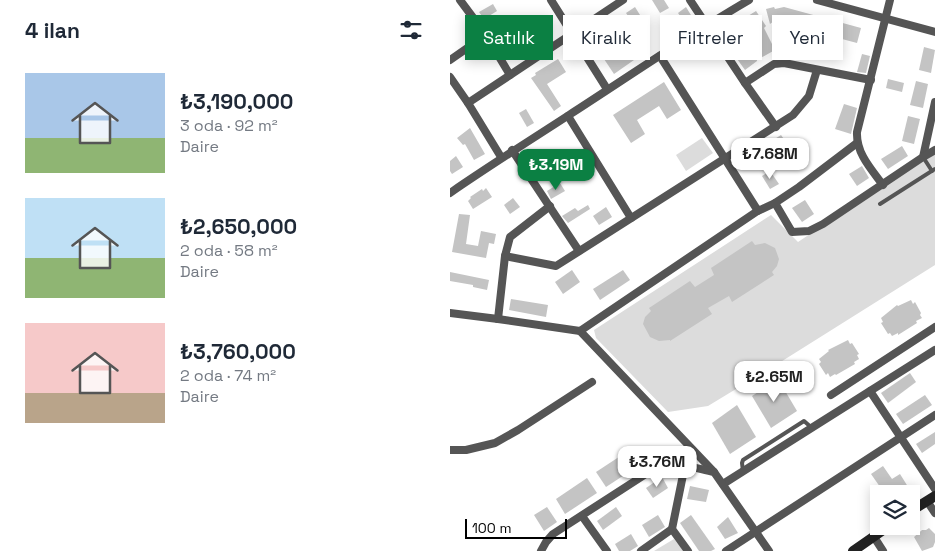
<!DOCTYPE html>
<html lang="tr">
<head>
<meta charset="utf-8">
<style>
  body { margin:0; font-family:"Space Grotesk",sans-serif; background:#f6f6f7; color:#1f2937; height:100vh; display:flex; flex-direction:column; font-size:19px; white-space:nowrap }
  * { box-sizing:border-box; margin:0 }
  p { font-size:16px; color:#747a83 }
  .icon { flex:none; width:28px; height:28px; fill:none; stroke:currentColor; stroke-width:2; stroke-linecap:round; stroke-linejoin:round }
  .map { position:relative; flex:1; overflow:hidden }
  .details { display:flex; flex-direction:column; background:#fff; width:450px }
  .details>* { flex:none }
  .banner { position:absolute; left:15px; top:15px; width:395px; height:45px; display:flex; gap:10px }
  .controls { position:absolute; left:420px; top:485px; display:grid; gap:10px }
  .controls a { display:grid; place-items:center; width:50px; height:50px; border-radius:0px; background:#fff; box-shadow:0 2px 12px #0003; font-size:25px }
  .scale { position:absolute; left:15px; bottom:12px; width:102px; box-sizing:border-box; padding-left:5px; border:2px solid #000; border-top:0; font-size:14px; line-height:18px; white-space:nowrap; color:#000; -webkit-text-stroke:4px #fff; paint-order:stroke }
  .price { position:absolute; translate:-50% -42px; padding:0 11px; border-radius:10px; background:#fff; color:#222; font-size:16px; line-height:32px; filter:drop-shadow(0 1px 2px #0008) }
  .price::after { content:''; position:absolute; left:50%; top:30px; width:15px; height:11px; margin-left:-8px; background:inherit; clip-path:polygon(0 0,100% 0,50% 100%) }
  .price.selected { background:#0b8043; color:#fff }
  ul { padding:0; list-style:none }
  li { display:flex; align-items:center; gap:15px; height:125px; padding:0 25px }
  li span { display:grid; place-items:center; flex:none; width:140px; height:100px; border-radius:0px; color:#555 }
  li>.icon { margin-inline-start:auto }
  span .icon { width:60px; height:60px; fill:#fffc; stroke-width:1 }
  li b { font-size:21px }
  h2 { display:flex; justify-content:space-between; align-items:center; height:60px; padding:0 25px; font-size:21px }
  .tag { padding:0 18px; border-radius:0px; background:#fff; box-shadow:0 2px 12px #0003; font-size:18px; line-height:45px }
  .tag.selected { background:#0b8043; color:#fff }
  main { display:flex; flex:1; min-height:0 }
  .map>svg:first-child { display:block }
  .green { fill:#dcdcdc }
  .building { fill:#c4c4c4 }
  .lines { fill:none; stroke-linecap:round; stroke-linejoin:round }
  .lane { stroke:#555; stroke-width:4 }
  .street { stroke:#555; stroke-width:8 }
  .secondary { stroke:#222; stroke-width:10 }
</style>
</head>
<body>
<main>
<section class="details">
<h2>4 ilan<svg class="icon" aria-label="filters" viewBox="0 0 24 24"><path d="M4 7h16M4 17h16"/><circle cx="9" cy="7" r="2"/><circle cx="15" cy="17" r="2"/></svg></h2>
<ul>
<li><span style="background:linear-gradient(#a9c7e8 65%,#8fb573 0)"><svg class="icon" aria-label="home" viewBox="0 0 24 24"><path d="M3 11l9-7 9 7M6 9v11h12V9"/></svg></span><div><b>₺3,190,000</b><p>3 oda · 92 m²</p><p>Daire</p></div></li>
<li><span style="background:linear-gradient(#bfe0f5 60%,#8fb573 0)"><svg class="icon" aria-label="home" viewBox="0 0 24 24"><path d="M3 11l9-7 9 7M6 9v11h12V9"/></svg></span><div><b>₺2,650,000</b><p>2 oda · 58 m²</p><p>Daire</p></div></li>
<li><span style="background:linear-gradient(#f6c9c9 70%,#b9a48a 0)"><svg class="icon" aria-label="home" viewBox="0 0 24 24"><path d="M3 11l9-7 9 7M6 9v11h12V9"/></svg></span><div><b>₺3,760,000</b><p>2 oda · 74 m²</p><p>Daire</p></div></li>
</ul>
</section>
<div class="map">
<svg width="485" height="551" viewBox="0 0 485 551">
  <rect width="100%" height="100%" fill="#fff"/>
  <g class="green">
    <polygon points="252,138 263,153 236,171 226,155"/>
    <polygon points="485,151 485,265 329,363 258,406 218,412 146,338 144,330 321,215 348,242"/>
    <polygon points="224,539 234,551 204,551"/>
  </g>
  <g class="building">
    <polygon points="202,0 214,0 219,8 210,13"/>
    <polygon points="43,4 47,11 34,19 29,12"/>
    <polygon points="185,7 195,23 186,28 176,13"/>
    <polygon points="236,7 244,20 236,25 228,13"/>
    <polygon points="324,7 325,9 334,7 411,28 407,43 377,35 376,39 362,35 356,58 325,50 307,60 307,61 295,70 285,56 299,46 285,24 306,11 316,26 314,28 324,48 328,31 327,23 325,24 324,21 320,24 316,9"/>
    <polygon points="174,45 184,60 164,74 154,59"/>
    <polygon points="474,47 485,50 481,73 469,70"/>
    <polygon points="412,54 420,56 416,73 407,72"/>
    <polygon points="108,59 116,72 97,84 111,106 104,111 81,78 86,75 85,73"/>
    <polygon points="438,79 454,83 452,92 436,88"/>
    <polygon points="466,81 478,84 473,108 460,105"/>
    <polygon points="214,82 231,110 217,119 209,106 187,120 195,134 181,143 163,115"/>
    <polygon points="394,104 407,108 401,134 385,129"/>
    <polygon points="76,109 84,123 77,127 69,113"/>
    <polygon points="458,116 470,119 464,144 452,141"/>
    <polygon points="20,128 35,154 24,160 15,144 13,145 7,138"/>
    <polygon points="331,135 339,146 320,158 312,147"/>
    <polygon points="452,146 458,156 438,169 431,159"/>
    <polygon points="6,156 13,167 2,174 0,171 0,161"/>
    <polygon points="412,166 419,178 407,186 399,174"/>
    <polygon points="320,171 329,184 320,189 312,176"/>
    <polygon points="110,183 115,191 101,199 97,191"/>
    <polygon points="36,188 42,197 23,209 18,201 21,198 20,197 32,189 33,191"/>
    <polygon points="63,198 70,207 60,214 54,205"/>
    <polygon points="355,200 364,214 352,222 342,208"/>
    <polygon points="138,205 140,209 118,223 112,216 125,208 128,211"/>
    <polygon points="156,207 162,217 149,225 143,216"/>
    <polygon points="9,214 20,215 16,244 28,246 31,231 46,234 44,244 39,243 36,258 2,252"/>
    <polygon points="302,241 305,245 315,243 325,248 329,259 327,266 322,272 324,275 282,302 279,296 258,308 262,314 220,341 220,340 209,341 200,337 193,324 195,317 201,311 199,308 240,281 245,287 264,275 261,268"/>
    <polygon points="122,270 130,282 113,294 105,282"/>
    <polygon points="173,270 180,280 150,300 143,289"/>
    <polygon points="0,272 39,280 37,290 23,287 23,285 0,281"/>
    <polygon points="61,299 98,305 96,317 59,310"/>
    <polygon points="461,300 463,304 465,302 471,313 470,315 472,318 466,321 467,323 448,335 448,333 442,336 440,333 438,334 431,323 433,322 431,318 447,305 448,306"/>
    <polygon points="398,340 400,344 402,343 409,354 407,355 409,359 404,362 405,364 386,375 385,374 380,377 378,373 376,375 369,364 371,362 369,359 379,351 378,350"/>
    <polygon points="460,373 466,382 438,403 431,393"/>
    <polygon points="328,379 347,411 321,428 302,396"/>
    <polygon points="475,395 482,405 453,424 446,414"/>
    <polygon points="287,405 306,437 280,454 262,423"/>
    <polygon points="485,432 485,444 472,453 466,444"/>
    <polygon points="178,451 188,466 156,487 146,472"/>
    <polygon points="433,466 442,479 450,474 460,490 454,494 435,494 421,474"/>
    <polygon points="212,477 218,488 203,498 196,488"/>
    <polygon points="137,478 147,493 115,514 106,499"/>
    <polygon points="240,486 259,490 256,502 237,499"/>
    <polygon points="97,507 107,522 94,531 84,515"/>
    <polygon points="166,507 172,516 153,530 147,521"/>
    <polygon points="208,515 215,527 199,537 192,525"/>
    <polygon points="241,515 265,549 261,551 249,551 230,523"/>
    <polygon points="278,517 288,533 275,539 267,527"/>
    <polygon points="479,528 485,534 485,542 483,547 472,551 464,537 472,530 476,530"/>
    <polygon points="181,534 188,546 180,551 169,551 165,544"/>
  </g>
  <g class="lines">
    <g class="lane">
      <polyline points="473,157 482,171"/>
      <polyline points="430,204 485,169"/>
      <polyline points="293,471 292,463 293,460 354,421 362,428"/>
    </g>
    <g class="street">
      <polyline points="10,0 36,35 60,75"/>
      <polyline points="101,0 157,89"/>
      <polyline points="240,0 295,83 324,64 334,63 421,80"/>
      <polyline points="367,0 485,32"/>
      <polyline points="210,56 308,211 325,203"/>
      <polyline points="0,60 36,35"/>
      <polyline points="0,77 18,103"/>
      <polyline points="295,83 326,127"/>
      <polyline points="118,116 181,218"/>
      <polyline points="407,143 349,187 325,203 342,232 359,231 373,224 473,157 485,102"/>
      <polyline points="62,150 129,251"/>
      <polyline points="51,157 18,103 173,0"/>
      <polyline points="473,157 485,150"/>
      <path d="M433,185C421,169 406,153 407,132L440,0"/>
      <path d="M0,193C39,166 79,141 119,115C178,77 237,36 299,0"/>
      <polyline points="55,256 106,266 343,115 359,96 367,70"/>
      <polyline points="0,313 48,319 55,256 60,237 100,206"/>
      <polyline points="48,319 130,331 264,472"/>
      <polyline points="130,331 309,210"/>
      <polyline points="420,391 485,489"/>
      <polyline points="381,395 485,327"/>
      <polyline points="0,450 16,450 45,443 68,430 142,382"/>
      <polyline points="238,467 233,475 222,529 238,551"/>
      <polyline points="273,484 485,350"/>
      <polyline points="477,501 485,513"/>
      <polyline points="132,516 157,551"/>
      <polyline points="424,537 433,551"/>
      <path d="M91,551L96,542L103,534L202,470C222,459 243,468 264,472L319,551"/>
      <polyline points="191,551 222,529"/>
      <polyline points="276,551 485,415"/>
    </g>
    <g class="secondary">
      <polyline points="461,511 485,496"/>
      <polyline points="403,551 439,526"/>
    </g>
  </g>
</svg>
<div class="controls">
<a><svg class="icon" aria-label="layers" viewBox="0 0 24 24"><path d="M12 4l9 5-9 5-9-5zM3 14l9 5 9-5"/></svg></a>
</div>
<div class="scale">100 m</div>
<b class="price" style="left:320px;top:180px">₺7.68M</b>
<b class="price selected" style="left:106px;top:191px">₺3.19M</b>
<b class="price" style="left:324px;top:403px">₺2.65M</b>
<b class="price" style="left:207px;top:488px">₺3.76M</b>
<div class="banner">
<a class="tag selected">Satılık</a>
<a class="tag">Kiralık</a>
<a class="tag">Filtreler</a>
<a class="tag">Yeni</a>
</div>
</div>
</main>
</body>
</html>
